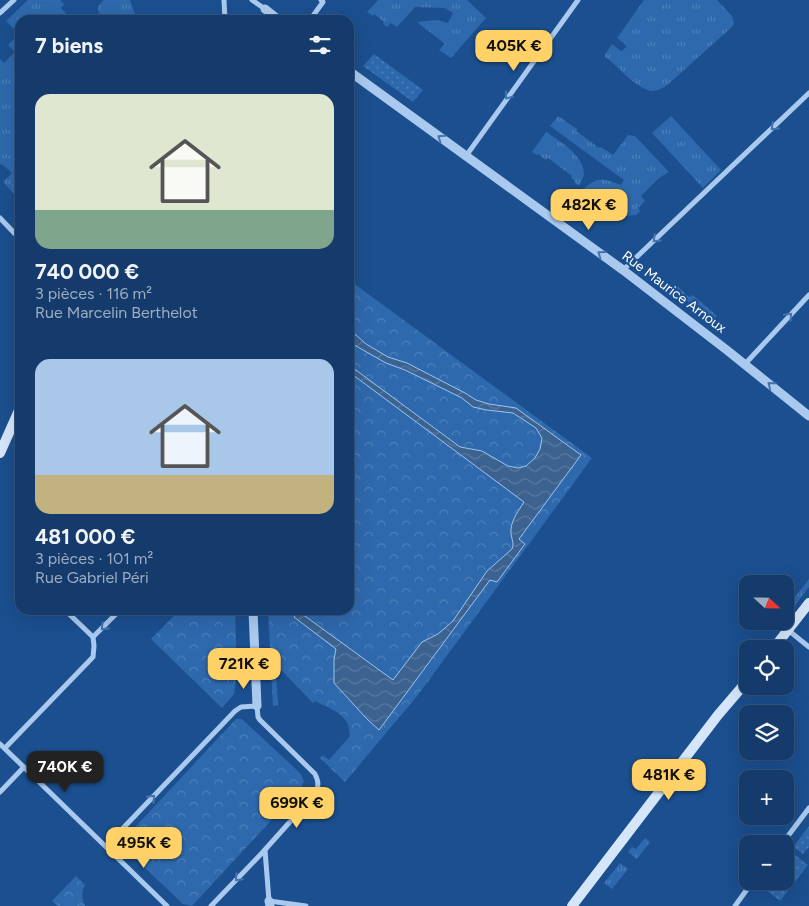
<!DOCTYPE html>
<html lang="fr">
<head>
<meta charset="utf-8">
<style>
  body { margin:0; font-family:Figtree,sans-serif; background:#1d4271; color:#f1f3f6; height:100vh; display:flex; flex-direction:column; font-size:19px; white-space:nowrap }
  * { box-sizing:border-box; margin:0 }
  p { font-size:16px; color:#9dadc1 }
  .icon { flex:none; width:28px; height:28px; fill:none; stroke:currentColor; stroke-width:2; stroke-linecap:round; stroke-linejoin:round }
  .map { position:relative; flex:1; overflow:hidden }
  .panel { position:absolute; left:15px; top:15px; width:339px; height:600px; display:flex; flex-direction:column; background:#143b6b; border-radius:15px; box-shadow:0 5px 20px #0002,0 0 0 1px #33557e }
  .panel>* { flex:none }
  .needle { width:32px; rotate:112deg }
  .buttons { position:absolute; left:739px; top:575px; display:grid; gap:10px }
  .buttons a { display:grid; place-items:center; width:55px; height:55px; border-radius:10px; background:#143b6b; box-shadow:0 5px 20px #0002,0 0 0 1px #33557e; font-size:25px }
  .price { position:absolute; translate:-50% -42px; padding:0 11px; border-radius:10px; background:#ffd166; color:#111; font-size:16px; line-height:32px; filter:drop-shadow(0 1px 2px #0008) }
  .price::after { content:''; position:absolute; left:50%; top:30px; width:15px; height:11px; margin-left:-8px; background:inherit; clip-path:polygon(0 0,100% 0,50% 100%) }
  .price.selected { background:#222; color:#fff }
  ul { padding:0; list-style:none }
  li { display:grid; align-content:center; gap:10px; height:265px; padding:0 20px }
  li span { display:grid; place-items:center; height:155px; border-radius:15px; color:#555 }
  li>.icon { margin-inline-start:auto }
  span .icon { width:90px; height:90px; fill:#fffc; stroke-width:1 }
  li b { font-size:21px }
  h2 { display:flex; justify-content:space-between; align-items:center; height:60px; padding:0 20px; font-size:21px }
  .map>svg:first-child { display:block }
  .grass { fill:url(#grass-tufts) }
  .forest { fill:url(#forest-crowns) }
  .garden { fill:url(#garden-dots) }
  .water { fill:url(#water-waves); stroke:#9cc4f0 }
  .lines { fill:none; stroke-linecap:round; stroke-linejoin:round }
  .minor { stroke:#a9c9ee; stroke-width:5 }
  .tertiary { stroke:#a9c9ee; stroke-width:9 }
  .secondary { stroke:#d6e6fa; stroke-width:10 }
  .oneway { stroke:#4674ac }
  .labels { text-anchor:middle; dominant-baseline:central; stroke-width:4; stroke-linejoin:round; paint-order:stroke }
  .street-label { font-size:14px; fill:#fff; stroke:#1b4f8f }
</style>
</head>
<body>
<div class="map">
<svg width="809" height="906" viewBox="0 0 809 906">
  <defs>
    <pattern id="grass-tufts" width="24" height="20" patternUnits="userSpaceOnUse" patternTransform="scale(1.25)"><rect width="24" height="20" fill="#2e69ad"/><path d="M3 7l-1-3M5 7V3M7 7l1-3M15 17l-1-3M17 17v-4M19 17l1-3" fill="none" stroke="#4d80b9"/></pattern>
    <pattern id="forest-crowns" width="20" height="18" patternUnits="userSpaceOnUse" patternTransform="scale(1.25)"><rect width="20" height="18" fill="#2e69ad"/><path d="M2 6a3 3 0 1 1 6 0M12 15a3 3 0 1 1 6 0" fill="none" stroke="#4d80b9"/></pattern>
    <pattern id="garden-dots" width="8" height="8" patternUnits="userSpaceOnUse" patternTransform="scale(1.25)"><rect width="8" height="8" fill="#2e69ad"/><path d="M2 2h.1M6 6h.1" fill="none" stroke="#4d80b9" stroke-width="1.8" stroke-linecap="round"/></pattern>
    <pattern id="water-waves" width="16" height="10" patternUnits="userSpaceOnUse" patternTransform="scale(1.25)"><rect width="16" height="10" fill="#3c6290"/><path d="M0 5q4-4 8 0t8 0" fill="none" stroke="#597aa1"/></pattern>
  </defs>
  <rect width="100%" height="100%" fill="#1b4f8f"/>
  <g class="grass">
    <polygon points="28,0 60,0 64,4 61,8 68,16 64,20 20,20 20,27 19,26 15,30 6,21"/>
    <path d="M104,0H130L137,20H106C98,12 94,9 104,0Z"/>
    <polygon points="378,0 467,0 486,18 451,58 439,50 445,44 417,22 437,20 448,23 453,13 445,8 415,7 397,27 391,23 387,27 383,24 384,22 374,14 373,16 367,12"/>
    <path d="M644,0H717L732,16L734,23L732,27L665,87C661,88 657,91 653,91C638,91 617,65 604,56L612,44L621,51L623,50L626,47L625,44L617,38Z"/>
    <polygon points="20,33 20,62 15,67 20,72 20,166 15,170 20,175 20,195 18,197 13,193 3,182 12,173 3,165 0,164 0,59 4,63 15,52 8,45"/>
    <path d="M558,116L577,129L576,131L599,148L601,147L613,155L628,135L635,136L669,172L659,178L641,196L645,201L638,208L640,211L636,215L615,217L610,213L612,210L601,202L602,200L593,193L592,195L583,189C599,176 602,178 621,185L624,180L550,126Z"/>
    <polygon points="671,116 721,170 703,188 652,133"/>
    <path d="M546,132C560,141 585,156 584,175C583,179 580,182 579,186L574,182L575,181L571,178L572,176L548,158L546,160L538,154L537,155L532,152Z"/>
    <polygon points="809,579 809,587 791,611 787,607"/>
    <polygon points="645,838 650,842 637,859 628,852 632,847 636,849"/>
    <polygon points="620,863 628,869 612,889 604,883"/>
  </g>
  <g class="forest">
    <path d="M349,280L592,458L418,695L345,782L320,758L323,755L329,760L350,736C349,731 349,725 346,721C340,711 324,706 315,701L313,703L281,670L278,669L276,673L278,705L273,706L268,610H349Z"/>
    <polygon points="174,610 235,610 237,672 234,694 222,708 151,639 177,613"/>
    <polygon points="236,719 242,719 245,722 300,773 304,781 301,788 192,906 183,904 124,848 124,839"/>
    <path d="M76,876L85,885C81,892 82,899 85,906H58L52,901Z"/>
  </g>
  <g class="garden">
    <polygon points="374,54 423,90 413,102 363,66"/>
    <polygon points="675,284 689,297 693,295 717,316 712,321 671,288"/>
    <polygon points="809,826 809,847 803,854 793,847"/>
    <polygon points="790,851 808,865 780,901 762,887 767,881 785,881 785,857"/>
  </g>
  <path class="water" d="M349,332L356,335L366,344L388,357L407,363L465,393L476,400L489,404L516,408L581,455L519,539L525,544L497,582L490,580L379,730L367,719L334,683V659L336,649L294,617L298,611L393,680L422,642L438,634L453,621L487,571L512,549C515,542 510,537 511,529C512,519 519,510 524,502L349,372V365L460,447L482,451L508,466L518,468L526,466L535,458L540,449L542,438L536,428L513,413L487,410L473,407L462,398L405,370L386,363L349,342Z"/>
  <g class="lines">
    <g class="minor">
      <polyline points="224,0 225,20"/>
      <polyline points="252,0 265,9"/>
      <polyline points="0,13 14,0"/>
      <polyline points="310,20 323,2 321,0"/>
      <polyline points="466,156 578,0"/>
      <polyline points="0,218 20,239"/>
      <polyline points="623,270 809,93"/>
      <polyline points="745,364 809,295"/>
      <polyline points="65,610 93,637"/>
      <polyline points="788,630 809,647"/>
      <polyline points="93,637 120,610"/>
      <polyline points="0,744 167,906"/>
      <polyline points="5,748 93,657 94,646 93,637"/>
      <polyline points="0,792 24,767"/>
      <polyline points="782,844 809,808"/>
      <path d="M106,846L235,711L241,707L257,706L258,717L260,720L315,774C319,782 319,787 314,795L262,853L211,906"/>
      <polyline points="265,850 269,901 306,906"/>
      <polyline points="735,906 753,881"/>
    </g>
    <g class="tertiary">
      <polyline points="265,9 279,20"/>
      <polyline points="349,71 623,270 728,351 809,416"/>
      <polyline points="253,610 257,706"/>
      <polyline points="269,901 270,906"/>
    </g>
    <g class="secondary">
      <polyline points="0,453 20,408"/>
      <polyline points="773,649 809,603"/>
      <polyline points="572,906 718,715 748,680"/>
    </g>
  </g>
  <defs><path id="oneway-chevron" d="M-2-3.5L2.5 0L-2 3.5" fill="none" stroke-width="1.6" stroke-linecap="round" stroke-linejoin="round" transform="scale(1.25)"/></defs>
  <g class="oneway">
    <use href="#oneway-chevron" transform="translate(508 96) rotate(126)"/>
    <use href="#oneway-chevron" transform="translate(774 127) rotate(136)"/>
    <use href="#oneway-chevron" transform="translate(441 138) rotate(-145)"/>
    <use href="#oneway-chevron" transform="translate(656 239) rotate(136)"/>
    <use href="#oneway-chevron" transform="translate(601 254) rotate(-144)"/>
    <use href="#oneway-chevron" transform="translate(789 316) rotate(-47)"/>
    <use href="#oneway-chevron" transform="translate(771 385) rotate(-141)"/>
    <use href="#oneway-chevron" transform="translate(104 627) rotate(134)"/>
    <use href="#oneway-chevron" transform="translate(152 798) rotate(-46)"/>
    <use href="#oneway-chevron" transform="translate(238 878) rotate(134)"/>
  </g>
  <g class="labels">
    <g class="street-label">
      <text transform="translate(674 292) rotate(37)">Rue Maurice Arnoux</text>
    </g>
  </g>
</svg>
<div class="buttons">
<a><svg class="needle" viewBox="-14 -14 28 28"><path d="M0-13l5 13h-10z" fill="#e53935"/><path d="M0 13l5-13h-10z" fill="#9dadc1"/></svg></a>
<a><svg class="icon" aria-label="locate" viewBox="0 0 24 24"><circle cx="12" cy="12" r="6"/><path d="M12 2v4M12 18v4M2 12h4M18 12h4"/></svg></a>
<a><svg class="icon" aria-label="layers" viewBox="0 0 24 24"><path d="M12 4l9 5-9 5-9-5zM3 14l9 5 9-5"/></svg></a>
<a>+</a>
<a>−</a>
</div>
<b class="price" style="left:514px;top:72px">405K €</b>
<b class="price" style="left:589px;top:231px">482K €</b>
<b class="price" style="left:244px;top:690px">721K €</b>
<b class="price selected" style="left:65px;top:793px">740K €</b>
<b class="price" style="left:669px;top:801px">481K €</b>
<b class="price" style="left:297px;top:829px">699K €</b>
<b class="price" style="left:144px;top:869px">495K €</b>
<section class="panel">
<h2>7 biens<svg class="icon" aria-label="filters" viewBox="0 0 24 24"><path d="M4 7h16M4 17h16"/><circle cx="9" cy="7" r="2"/><circle cx="15" cy="17" r="2"/></svg></h2>
<ul>
<li><span style="background:linear-gradient(#dfe7d0 75%,#7fa58c 0)"><svg class="icon" aria-label="home" viewBox="0 0 24 24"><path d="M3 11l9-7 9 7M6 9v11h12V9"/></svg></span><div><b>740 000 €</b><p>3 pièces · 116 m²</p><p>Rue Marcelin Berthelot</p></div></li>
<li><span style="background:linear-gradient(#a9c7e8 75%,#c2b280 0)"><svg class="icon" aria-label="home" viewBox="0 0 24 24"><path d="M3 11l9-7 9 7M6 9v11h12V9"/></svg></span><div><b>481 000 €</b><p>3 pièces · 101 m²</p><p>Rue Gabriel Péri</p></div></li>
</ul>
</section>
</div>
</body>
</html>
